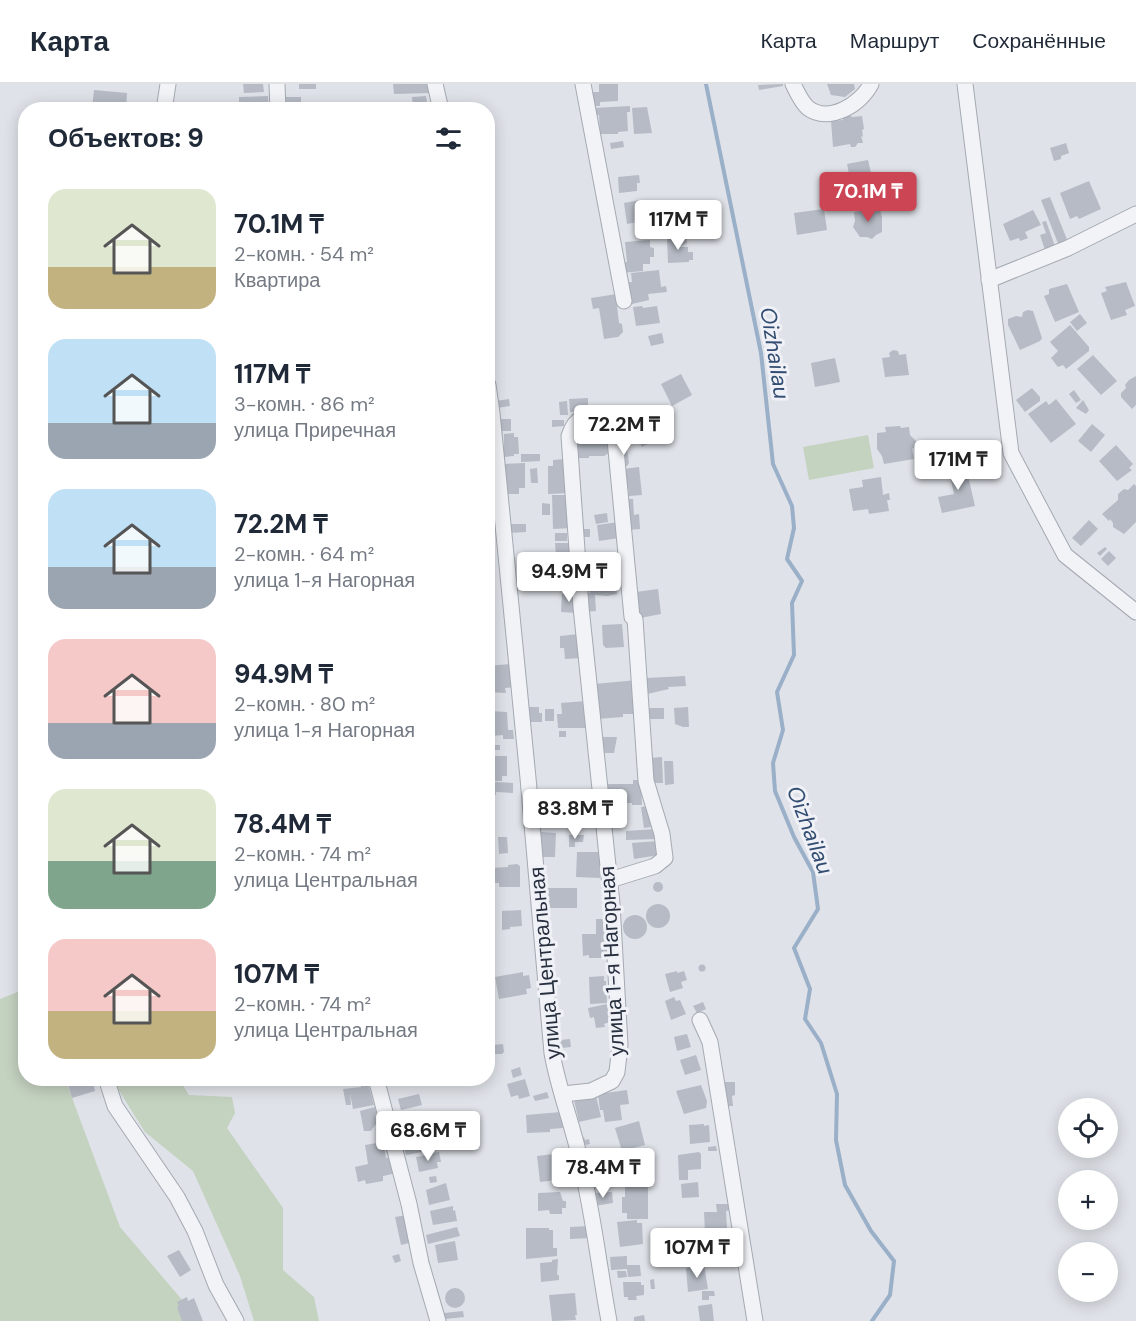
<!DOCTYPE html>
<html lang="ru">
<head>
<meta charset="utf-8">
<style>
  body { margin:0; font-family:"DM Sans",sans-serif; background:#f6f6f7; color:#1f2937; height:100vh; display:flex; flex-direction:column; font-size:22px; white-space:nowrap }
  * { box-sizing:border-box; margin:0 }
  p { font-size:20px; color:#747a83 }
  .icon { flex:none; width:33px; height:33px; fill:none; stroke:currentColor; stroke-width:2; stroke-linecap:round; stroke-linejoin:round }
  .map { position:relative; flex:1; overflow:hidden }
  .side { position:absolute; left:18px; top:18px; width:477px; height:984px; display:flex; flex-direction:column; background:#fff; border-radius:24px; box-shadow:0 3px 15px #0003 }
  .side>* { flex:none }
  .fabs { position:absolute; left:1058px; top:1014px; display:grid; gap:12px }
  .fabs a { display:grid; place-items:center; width:60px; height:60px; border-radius:50%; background:#fff; box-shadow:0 3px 15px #0003; font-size:30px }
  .price { position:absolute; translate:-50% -51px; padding:0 14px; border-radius:6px; background:#fff; color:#222; font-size:20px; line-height:39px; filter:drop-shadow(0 2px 3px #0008) }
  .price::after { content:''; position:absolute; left:50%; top:36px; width:18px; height:14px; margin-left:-9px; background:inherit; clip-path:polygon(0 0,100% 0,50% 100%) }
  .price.active { background:#cc4555; color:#fff }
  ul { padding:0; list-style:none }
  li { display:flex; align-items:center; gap:18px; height:150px; padding:0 30px }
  li span { display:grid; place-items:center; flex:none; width:168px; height:120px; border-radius:18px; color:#555 }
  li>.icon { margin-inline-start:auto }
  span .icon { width:72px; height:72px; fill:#fffc; stroke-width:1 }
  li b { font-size:26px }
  h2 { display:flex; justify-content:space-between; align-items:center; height:72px; padding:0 30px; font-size:26px }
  header { display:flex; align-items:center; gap:36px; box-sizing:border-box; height:84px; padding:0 30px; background:#fff; border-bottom:2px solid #e0e1e3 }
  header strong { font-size:28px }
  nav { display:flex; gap:33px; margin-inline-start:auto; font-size:21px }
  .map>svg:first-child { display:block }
  .green { fill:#c4d2c0 }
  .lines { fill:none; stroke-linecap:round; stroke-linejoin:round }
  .stream { stroke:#9aafc8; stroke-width:4 }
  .building { fill:#b6bbc5 }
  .minor-casing { stroke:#a4a9b2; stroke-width:17 }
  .minor { stroke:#f2f3f7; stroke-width:15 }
  .labels { text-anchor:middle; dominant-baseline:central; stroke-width:6; stroke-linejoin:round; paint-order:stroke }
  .street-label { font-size:21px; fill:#28303f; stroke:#eff1f6 }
  .water-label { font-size:22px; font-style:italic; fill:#334d72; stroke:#eff1f6 }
</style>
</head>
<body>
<header>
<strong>Карта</strong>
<nav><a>Карта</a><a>Маршрут</a><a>Сохранённые</a></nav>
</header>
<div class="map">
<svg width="1136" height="1237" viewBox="0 0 1136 1237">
  <rect width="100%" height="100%" fill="#dfe2e8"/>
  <g class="green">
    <polygon points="868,351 874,384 809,396 803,363"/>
    <polygon points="25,905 26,994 65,995 120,1143 200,1237 0,1237 0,915"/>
    <polygon points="113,994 179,995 189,1011 232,1013 235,1029 227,1044 283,1124 283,1186 314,1213 319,1237 254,1237 240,1192 193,1087 145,1048 113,997"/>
  </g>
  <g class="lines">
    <polyline class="stream" points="706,0 761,269 773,380 792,422 794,444 787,475 802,497 792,519 794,571 777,608 783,646 773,679 775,707 794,753 813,788 818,825 794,864 810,905 805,935 821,959 837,1010 836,1056 845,1101 871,1147 894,1177 890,1211 872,1237"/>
  </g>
  <g class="building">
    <polygon points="243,0 263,0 264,8 244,9"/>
    <rect x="299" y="0" width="17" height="5"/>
    <polygon points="393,0 430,0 430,9 394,10"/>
    <polygon points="599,0 618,0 618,17 600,18 600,22 592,22 592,8 599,8"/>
    <polygon points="783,0 783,2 759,6 758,1"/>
    <polygon points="827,0 854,0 855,5 845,13 831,11"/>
    <polygon points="94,6 127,9 126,26 92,26"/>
    <polygon points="268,12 269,26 239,26 239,13"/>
    <polygon points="426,12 428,25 413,26 412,13"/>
    <polygon points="285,13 301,13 301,23 297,22 297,26 285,25"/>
    <polygon points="325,20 326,26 305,26 305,22"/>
    <polygon points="630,22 630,28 627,28 628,47 618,48 618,50 600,50 599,31 594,31 594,24"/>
    <polygon points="647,23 652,49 634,50 632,24"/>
    <polygon points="847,31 853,33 862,32 864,45 862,46 863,53 861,52 863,59 858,59 855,63 851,63 850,60 833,63 831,37 843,36 843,34"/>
    <polygon points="623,57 624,63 611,65 610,59"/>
    <polygon points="1066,59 1069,69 1061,72 1061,75 1054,77 1050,64"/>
    <polygon points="868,76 874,101 852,105 847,80"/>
    <polygon points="639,91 640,99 637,99 637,107 619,109 618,93"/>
    <polygon points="1089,97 1101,125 1079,135 1077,132 1070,135 1060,109"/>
    <polygon points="1050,113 1068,158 1059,162 1041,116"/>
    <polygon points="640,116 643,137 627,140 624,119"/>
    <polygon points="867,123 869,125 880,125 882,133 882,148 876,151 872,155 867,153 860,153 853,143 855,137 854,128 861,127"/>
    <polygon points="824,125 827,146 797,151 794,129"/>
    <polygon points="1033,126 1041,141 1025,148 1028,154 1020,157 1019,154 1010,157 1003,140"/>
    <polygon points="1046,137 1056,165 1046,169 1040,151 1046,149 1042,138"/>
    <polygon points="662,149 662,155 651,155 650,150"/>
    <polygon points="686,153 687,159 679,163 688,163 688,168 693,168 693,176 689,176 689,178 668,179 667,155"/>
    <polygon points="650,156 650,163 654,164 654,173 650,173 650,180 643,180 643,187 621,189 620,178 627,178 625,158"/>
    <polygon points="659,186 661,203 666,202 667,208 648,210 649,216 628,221 628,198 632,198 631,189"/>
    <polygon points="1126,198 1135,222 1125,226 1127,231 1111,236 1101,209 1107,207 1105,203"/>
    <polygon points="1067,200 1079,228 1055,238 1044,212 1049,210 1049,205"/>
    <polygon points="617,210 621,221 617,222 619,239 622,240 623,248 618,253 604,255 599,224 593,225 591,214"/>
    <polygon points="642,222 643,224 657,222 660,239 636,242 633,223"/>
    <polygon points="1028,226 1033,227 1042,254 1040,257 1020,266 1008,241 1008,235 1016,232 1022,233 1023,228"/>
    <polygon points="1080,230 1087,239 1077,247 1070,238"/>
    <polygon points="1070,241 1089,263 1089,267 1066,285 1063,281 1058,283 1051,274 1058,267 1050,258"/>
    <polygon points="662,249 664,259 651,262 648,252"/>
    <polygon points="893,266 898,267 899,271 906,270 909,291 885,293 882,274 890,273 889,269"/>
    <polygon points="1093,271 1117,297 1101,311 1077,285"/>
    <polygon points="835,274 840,298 815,303 811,279"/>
    <polygon points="681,290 692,311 672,322 661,300"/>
    <polygon points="1136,292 1136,321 1132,325 1121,313 1121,309 1126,304 1125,301 1129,296"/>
    <polygon points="1032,304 1040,313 1040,317 1025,328 1016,316"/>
    <polygon points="1074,306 1081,316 1076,319 1069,310"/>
    <polygon points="588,314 588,324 585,324 585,327 570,328 569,315"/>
    <polygon points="509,315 510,322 497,324 496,317"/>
    <polygon points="1056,315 1076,340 1051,359 1028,330 1046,317 1049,321"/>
    <polygon points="1083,316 1089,326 1086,330 1076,324"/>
    <polygon points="567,317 568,331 560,331 559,318"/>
    <polygon points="499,335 511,335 511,347 502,347 502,344 500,344"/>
    <polygon points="552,336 564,336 564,342 552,343"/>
    <polygon points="1092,340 1105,351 1091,368 1078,357"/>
    <polygon points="900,342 901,344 909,343 910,351 916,357 915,363 912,365 914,375 884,380 882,372 877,365 877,349 886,348 885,343"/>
    <polygon points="573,346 609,346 609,369 604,372 589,372 589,374 573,374"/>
    <polygon points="514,349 514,353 518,353 519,370 514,370 514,372 504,373 504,350"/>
    <polygon points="645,352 649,359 642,363 638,355"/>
    <polygon points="624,361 627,365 629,379 627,382 622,382 620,362"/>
    <polygon points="1116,361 1133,380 1129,384 1132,386 1117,397 1099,377"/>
    <polygon points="521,370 540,370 540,377 521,378"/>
    <polygon points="565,375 569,409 548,410 548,382 553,382 553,376"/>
    <polygon points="525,379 525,404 519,404 519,410 508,410 507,402 504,402 503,380"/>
    <polygon points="965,379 975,422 942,429 938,413 954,410 948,383"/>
    <polygon points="639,383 642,411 629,412 628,402 625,402 623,385"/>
    <polygon points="537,384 538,399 531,399 530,385"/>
    <polygon points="881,393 883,411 889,409 890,416 887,416 889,427 869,430 868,425 853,427 849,405 863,403 862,396"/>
    <polygon points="1134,400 1136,402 1136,438 1124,450 1113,443 1113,439 1110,435 1109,437 1102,430 1118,416 1118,410 1124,405 1128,406"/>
    <polygon points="552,411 565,411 565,418 571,418 572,444 553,445"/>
    <polygon points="625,415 633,415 634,431 639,430 640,445 627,446"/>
    <polygon points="542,419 550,420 550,431 542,431"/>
    <polygon points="607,429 608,438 596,440 594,431"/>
    <polygon points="1089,436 1098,445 1081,462 1072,454"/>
    <polygon points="619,438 619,454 599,457 597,441"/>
    <polygon points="490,439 492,457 488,458 488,440"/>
    <polygon points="509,440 526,440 526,448 509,449"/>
    <rect x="584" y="445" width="6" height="8"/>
    <rect x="555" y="449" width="12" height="8"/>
    <polygon points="555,459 570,459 572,478 553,478 553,473 556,473"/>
    <polygon points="1105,463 1107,465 1100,472 1097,469"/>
    <polygon points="1109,467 1116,474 1108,482 1101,475"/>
    <polygon points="616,480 617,510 607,512 595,511 596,527 586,528 585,510 590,509 588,481"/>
    <polygon points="658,505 661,530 640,534 636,508"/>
    <polygon points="575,509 576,529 561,528 562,510"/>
    <polygon points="622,540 624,563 606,564 603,561 602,541"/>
    <polygon points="579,550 583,574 565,575 564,564 560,564 560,552"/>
    <polygon points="510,580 514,603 505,604 506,609 488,608 488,582"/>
    <polygon points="685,592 686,602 668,603 669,605 647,610 646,594"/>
    <polygon points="637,596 634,630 623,630 623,633 597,635 595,600"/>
    <polygon points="586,617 588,644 558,644 557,630 562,630 561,619"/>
    <polygon points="526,623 539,623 539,629 542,629 542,638 526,638"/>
    <polygon points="688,623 689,643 683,643 675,640 674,624"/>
    <rect x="647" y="624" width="17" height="11"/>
    <rect x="545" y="625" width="9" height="12"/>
    <polygon points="490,627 507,628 508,646 513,646 514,655 503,655 503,651 492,652 492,656 488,656 488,641 491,641 491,634 488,634"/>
    <rect x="559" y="647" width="7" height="6"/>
    <polygon points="601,653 617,653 614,669 603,669"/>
    <rect x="490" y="661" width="10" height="5"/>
    <polygon points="488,672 507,672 507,692 502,692 502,697 494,697 494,692 488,691"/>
    <polygon points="662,673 663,699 652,699 650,674"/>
    <polygon points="664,677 673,677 674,700 665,701"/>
    <polygon points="633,696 641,696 642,721 632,721 632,719 624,719 624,716 608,716 608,700 633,700"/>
    <polygon points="495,698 513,699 513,709 496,708 496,711 488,711 488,703 495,703"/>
    <polygon points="543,708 553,708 552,723 543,723"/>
    <polygon points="649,722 651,743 644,744 641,723"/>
    <polygon points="656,745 657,755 626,756 626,747"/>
    <polygon points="541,748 556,749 555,773 540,773"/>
    <polygon points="569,751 584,751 583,758 575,758 575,763 569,763"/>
    <polygon points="498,753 507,753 508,769 499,770"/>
    <polygon points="658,757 659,771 634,775 632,759"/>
    <polygon points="577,768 600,768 600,794 576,793"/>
    <polygon points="517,780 520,782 520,803 499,803 499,799 491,799 491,784 508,783 508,781"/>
    <rect x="21" y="785" width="5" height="22"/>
    <circle cx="658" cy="803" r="5"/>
    <rect x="546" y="804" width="31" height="20"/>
    <circle cx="658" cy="832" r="12"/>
    <polygon points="521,826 522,842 510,843 510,845 502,846 502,827"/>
    <circle cx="635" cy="843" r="12"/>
    <polygon points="596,835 608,835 608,872 602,872 602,874 589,874 589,871 583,872 582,850 596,850"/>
    <circle cx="702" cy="884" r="3.5"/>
    <polygon points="677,887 677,889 684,887 687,896 681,898 683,904 670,908 665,890"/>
    <polygon points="523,888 523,892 529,891 531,904 526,905 527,910 499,915 495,893"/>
    <polygon points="604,892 604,897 606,897 607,919 590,920 589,893"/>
    <polygon points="674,913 676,917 680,916 686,930 671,936 665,917"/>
    <polygon points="488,917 494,929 488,931"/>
    <polygon points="703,918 706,925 697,929 693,922"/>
    <polygon points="607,920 610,938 604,940 605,943 596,944 594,933 590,934 588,924"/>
    <polygon points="687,950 691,963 677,967 674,953"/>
    <polygon points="570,955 571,963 561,964 560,956"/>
    <polygon points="503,960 504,968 502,970 495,970 490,966 493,961"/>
    <polygon points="696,971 701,986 685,991 680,976"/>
    <polygon points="520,983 522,991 513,994 511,986"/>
    <polygon points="69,994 96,994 97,997 93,998 95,1007 72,1014 68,1001 71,1000"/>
    <polygon points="525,995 530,1012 519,1015 518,1011 511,1013 507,1000"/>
    <polygon points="724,998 735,998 735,1011 732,1012 733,1022 725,1022"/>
    <polygon points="368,999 374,1021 353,1025 350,1009 351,1021 346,1021 343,1005 361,1003 361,1000"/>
    <polygon points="701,1001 707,1017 706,1024 684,1030 676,1007"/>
    <polygon points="627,1006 629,1020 620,1021 622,1036 605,1038 603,1026 600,1026 598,1010"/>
    <polygon points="547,1008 549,1014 535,1017 533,1012"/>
    <polygon points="419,1010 422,1021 401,1026 398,1015"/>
    <polygon points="596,1012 601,1033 579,1038 574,1016"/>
    <polygon points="375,1023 379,1040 375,1041 371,1047 364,1047 360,1027"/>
    <polygon points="561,1028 563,1044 550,1045 550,1048 527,1049 526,1031"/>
    <polygon points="426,1030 431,1051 414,1056 410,1033"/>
    <polygon points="639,1037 645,1061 622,1067 644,1065 645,1099 618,1100 617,1090 612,1090 610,1071 620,1070 619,1068 622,1067 615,1044"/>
    <polygon points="704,1040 704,1042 709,1041 710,1058 690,1060 689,1041"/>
    <polygon points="584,1053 585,1056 589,1055 590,1060 581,1062 579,1054"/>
    <polygon points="425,1057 427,1067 406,1071 404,1061"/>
    <polygon points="383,1058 386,1074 394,1073 397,1089 383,1092 383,1097 366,1100 365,1096 358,1098 355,1083 368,1080 365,1061"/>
    <polygon points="716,1062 717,1067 708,1067 708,1063"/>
    <polygon points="432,1067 432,1069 439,1068 441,1078 437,1078 438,1084 419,1088 416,1073 427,1071 427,1068"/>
    <polygon points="595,1068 597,1077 586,1080 584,1072"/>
    <polygon points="699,1068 701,1070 701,1085 688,1086 688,1096 679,1096 678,1071"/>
    <polygon points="562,1069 564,1095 570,1094 571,1098 558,1099 557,1096 540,1098 537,1072"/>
    <polygon points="436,1092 437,1098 430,1099 429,1093"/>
    <polygon points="698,1098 699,1113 682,1114 681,1100"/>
    <polygon points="446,1099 450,1116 429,1121 426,1106"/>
    <polygon points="629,1100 648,1101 648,1135 627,1135 627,1129 622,1129 622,1113 625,1113 625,1102 629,1102"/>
    <polygon points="560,1108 563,1117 566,1117 566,1124 562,1124 562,1130 550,1130 549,1126 538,1127 538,1109"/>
    <polygon points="612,1108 613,1119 594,1122 593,1109"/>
    <polygon points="716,1120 731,1120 731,1126 726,1127 727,1144 721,1144 721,1148 705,1149 704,1128 717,1128"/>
    <polygon points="453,1122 453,1127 455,1126 457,1137 433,1141 430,1127"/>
    <polygon points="407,1131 413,1158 401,1161 395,1133"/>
    <polygon points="637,1136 637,1139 642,1139 643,1160 620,1163 617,1138"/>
    <polygon points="589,1142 590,1154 570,1155 570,1143"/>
    <polygon points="457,1143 460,1152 428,1160 426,1151"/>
    <polygon points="526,1144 549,1144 549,1146 553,1146 553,1164 557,1164 557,1172 526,1175"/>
    <polygon points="659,1150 666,1150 667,1156 660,1157"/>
    <polygon points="736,1151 736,1157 733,1157 732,1159 721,1159 721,1155 725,1154 725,1152"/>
    <polygon points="455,1157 458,1176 438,1179 435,1161"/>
    <polygon points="704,1161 722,1163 723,1174 709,1174 710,1180 692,1181 692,1177 698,1177 698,1173 700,1173 700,1164 704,1164"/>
    <polygon points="179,1166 191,1186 180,1193 167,1172"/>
    <polygon points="399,1170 401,1177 395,1179 392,1172"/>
    <polygon points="627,1172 627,1181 640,1181 641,1192 628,1193 627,1185 611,1186 610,1173"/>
    <polygon points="558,1175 557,1191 559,1191 559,1196 541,1198 540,1179 552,1178 552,1176"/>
    <polygon points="704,1181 708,1205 688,1208 686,1184"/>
    <polygon points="617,1187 626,1187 627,1193 618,1194"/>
    <polygon points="654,1195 655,1205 651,1205 650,1196"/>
    <polygon points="623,1198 641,1198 641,1201 644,1201 644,1211 636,1212 637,1216 628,1216 628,1213 624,1213"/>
    <circle cx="455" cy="1214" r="10"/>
    <polygon points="702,1207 714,1207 715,1212 709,1212 709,1216 702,1216"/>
    <polygon points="575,1209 577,1231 575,1231 576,1236 552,1237 549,1211"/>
    <polygon points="187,1213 188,1217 194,1214 203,1237 182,1237 177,1223 179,1222 177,1218"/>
    <polygon points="712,1220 714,1237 700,1237 698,1222"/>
    <polygon points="463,1227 464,1233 445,1235 444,1229"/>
    <polygon points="644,1231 645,1237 634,1237 634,1233"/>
  </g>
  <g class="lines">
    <g class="minor-casing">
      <g id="minor">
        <polyline points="277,0 278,26"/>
        <polyline points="435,0 441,26"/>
        <polyline points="583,0 624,217"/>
        <path d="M793,0C797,8 801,18 808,24C829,40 861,20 871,0"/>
        <polyline points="965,0 1011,369 1065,471 1136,528"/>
        <polyline points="164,26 168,0"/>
        <polyline points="989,196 1068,164 1136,130"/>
        <path d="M488,301L492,329L528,694L552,969C558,1004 572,1039 580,1075C593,1128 599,1183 609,1237"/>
        <polyline points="700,936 710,958 755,1237"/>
        <polyline points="106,994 115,1022 177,1113 195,1147 216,1201 236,1237"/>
        <polyline points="376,994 409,1120 421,1179 438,1237"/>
        <path d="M563,1010L591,1007L612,997L617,988L620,961L612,820L581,523L569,352C576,331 584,333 603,335L614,345L632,533L635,535L646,697L662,750L665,774L655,782L610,796"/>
      </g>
    </g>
    <use href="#minor" class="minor"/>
  </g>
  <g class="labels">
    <g class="street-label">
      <text transform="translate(612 877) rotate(-93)">улица 1-я Нагорная</text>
      <text transform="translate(545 879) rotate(-95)">улица Центральная</text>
    </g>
    <g class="water-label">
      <text transform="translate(775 269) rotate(81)">Oizhailau</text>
      <text transform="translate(810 746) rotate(69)">Oizhailau</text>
    </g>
  </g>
</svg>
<div class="fabs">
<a><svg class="icon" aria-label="locate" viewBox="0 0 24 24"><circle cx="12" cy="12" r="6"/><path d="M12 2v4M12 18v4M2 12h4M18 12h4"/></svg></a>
<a>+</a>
<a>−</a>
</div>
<b class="price active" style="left:868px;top:139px">70.1M ₸</b>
<b class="price" style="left:678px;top:167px">117M ₸</b>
<b class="price" style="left:624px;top:372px">72.2M ₸</b>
<b class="price" style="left:958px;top:407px">171M ₸</b>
<b class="price" style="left:569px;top:519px">94.9M ₸</b>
<b class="price" style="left:575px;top:756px">83.8M ₸</b>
<b class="price" style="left:428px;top:1078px">68.6M ₸</b>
<b class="price" style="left:603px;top:1115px">78.4M ₸</b>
<b class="price" style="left:697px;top:1195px">107M ₸</b>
<section class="side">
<h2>Объектов: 9<svg class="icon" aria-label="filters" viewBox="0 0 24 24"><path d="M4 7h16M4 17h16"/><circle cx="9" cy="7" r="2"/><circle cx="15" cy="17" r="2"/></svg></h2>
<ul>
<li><span style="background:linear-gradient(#dfe7d0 65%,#c2b280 0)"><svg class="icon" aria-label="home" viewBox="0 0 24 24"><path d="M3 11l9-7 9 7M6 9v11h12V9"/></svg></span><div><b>70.1M ₸</b><p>2-комн. · 54 m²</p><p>Квартира</p></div></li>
<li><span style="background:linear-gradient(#bfe0f5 70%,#9aa5b1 0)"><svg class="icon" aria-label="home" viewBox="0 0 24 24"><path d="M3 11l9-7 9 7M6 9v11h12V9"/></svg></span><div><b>117M ₸</b><p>3-комн. · 86 m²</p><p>улица Приречная</p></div></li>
<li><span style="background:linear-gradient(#bfe0f5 65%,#9aa5b1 0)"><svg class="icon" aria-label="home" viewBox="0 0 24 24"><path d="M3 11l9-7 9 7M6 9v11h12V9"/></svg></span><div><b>72.2M ₸</b><p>2-комн. · 64 m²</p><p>улица 1-я Нагорная</p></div></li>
<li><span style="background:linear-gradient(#f6c9c9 70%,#9aa5b1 0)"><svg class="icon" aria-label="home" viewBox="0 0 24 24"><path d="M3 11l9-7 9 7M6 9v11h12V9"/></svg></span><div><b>94.9M ₸</b><p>2-комн. · 80 m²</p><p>улица 1-я Нагорная</p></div></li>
<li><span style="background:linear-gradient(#dfe7d0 60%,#7fa58c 0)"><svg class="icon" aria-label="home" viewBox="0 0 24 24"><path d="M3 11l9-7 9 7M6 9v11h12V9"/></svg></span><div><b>78.4M ₸</b><p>2-комн. · 74 m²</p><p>улица Центральная</p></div></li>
<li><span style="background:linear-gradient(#f6c9c9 60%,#c2b280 0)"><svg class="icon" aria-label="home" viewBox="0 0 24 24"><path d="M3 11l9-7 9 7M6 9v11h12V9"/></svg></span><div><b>107M ₸</b><p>2-комн. · 74 m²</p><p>улица Центральная</p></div></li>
</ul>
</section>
</div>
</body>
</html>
